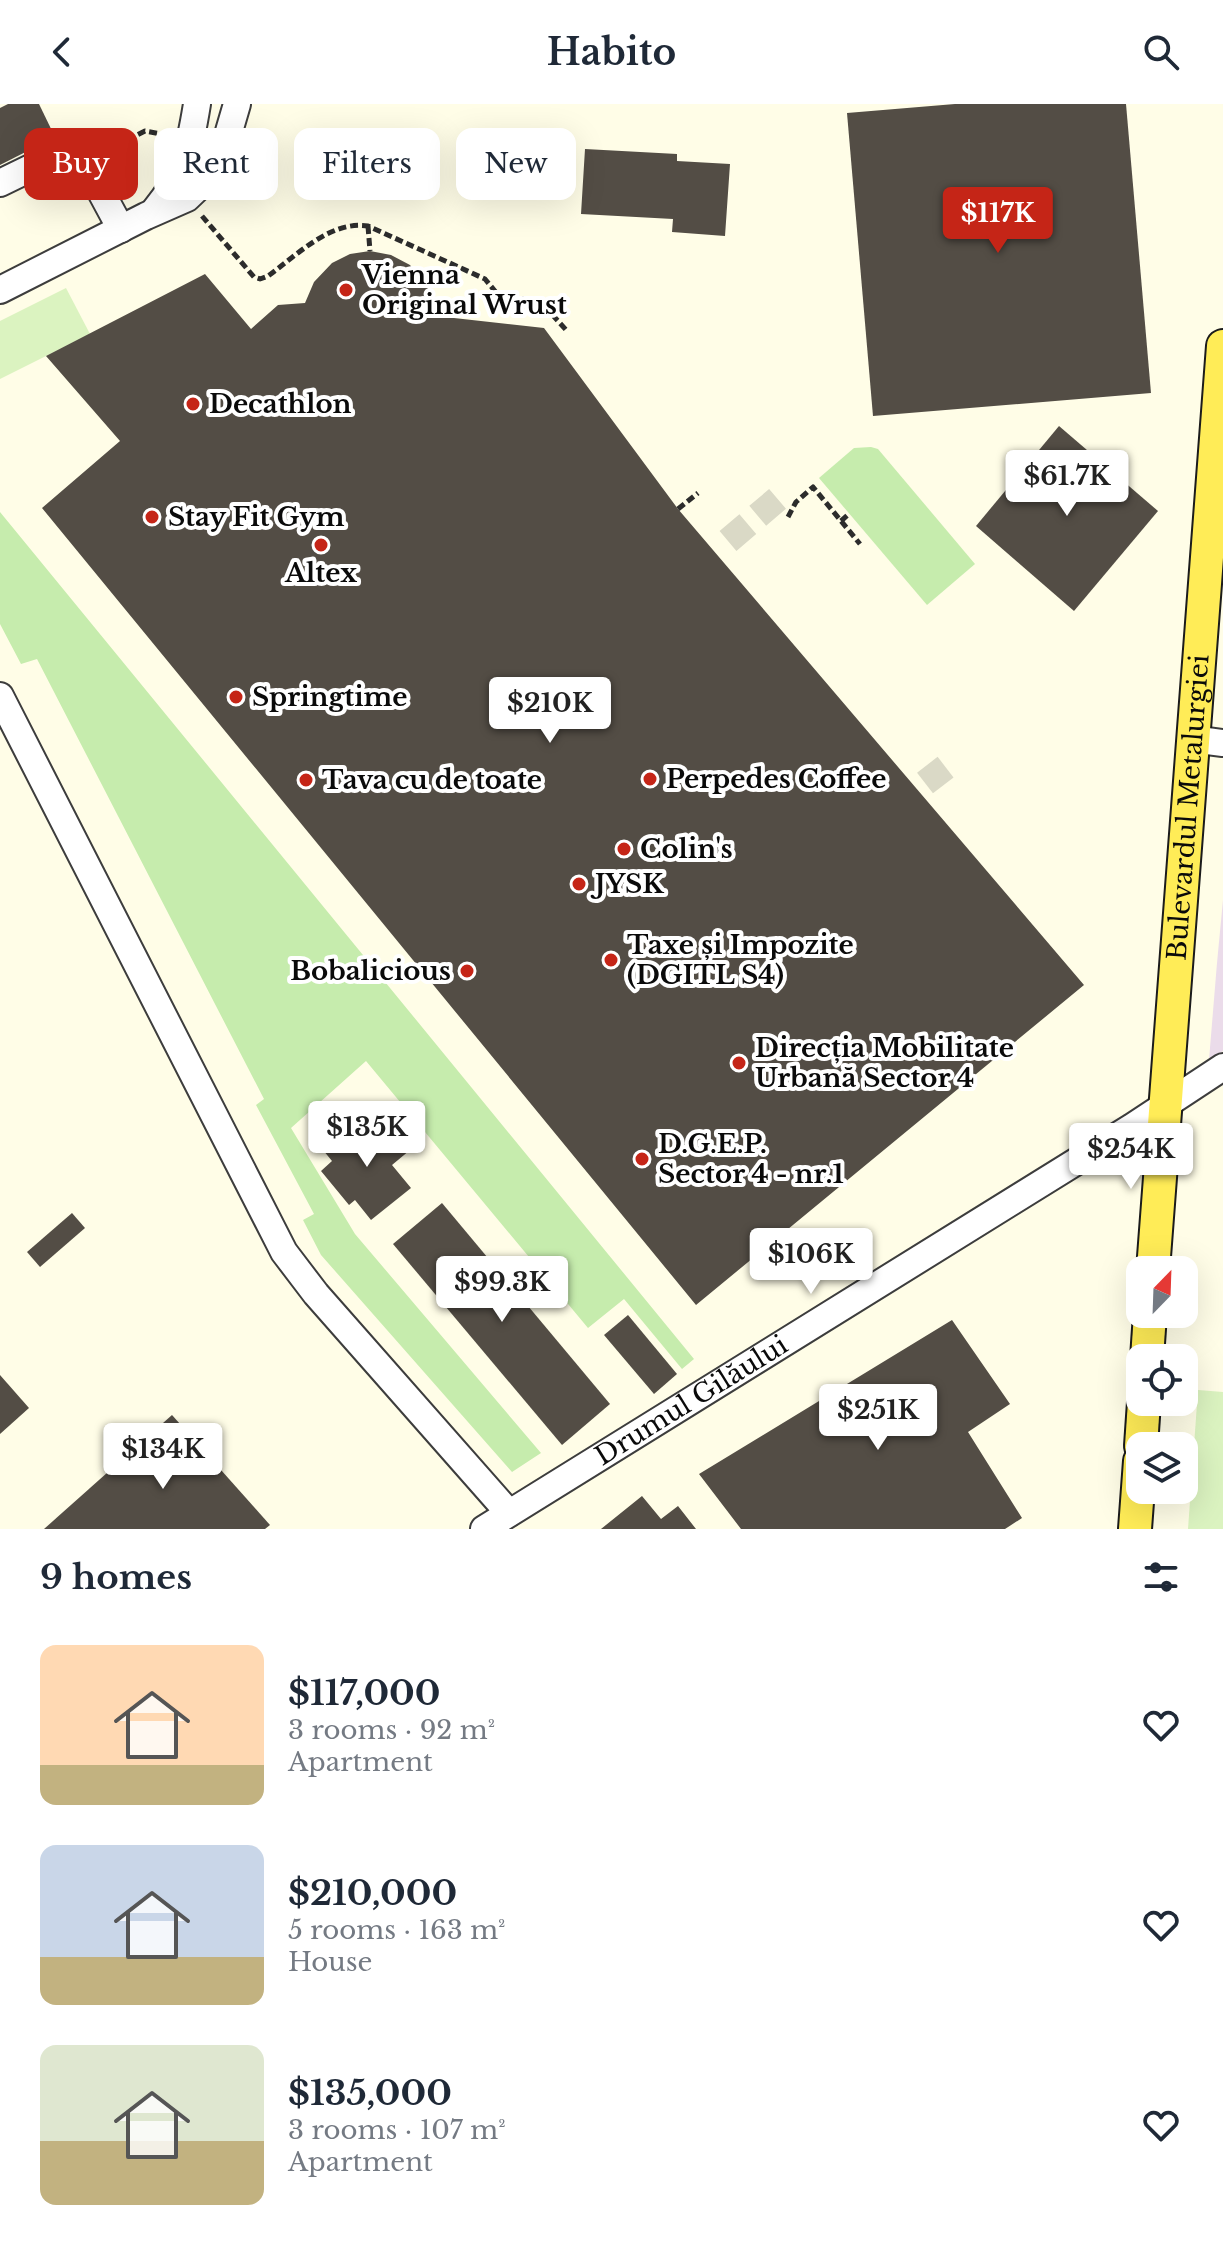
<!DOCTYPE html>
<html lang="en">
<head>
<meta charset="utf-8">
<style>
  body { margin:0; font-family:"Libre Baskerville",serif; background:#f6f6f7; color:#1f2937; height:100vh; display:flex; flex-direction:column; font-size:30px; white-space:nowrap }
  * { box-sizing:border-box; margin:0 }
  p { font-size:26px; color:#747a83 }
  .icon { flex:none; width:44px; height:44px; fill:none; stroke:currentColor; stroke-width:2; stroke-linecap:round; stroke-linejoin:round }
  .map { position:relative; height:1425px; overflow:hidden }
  .panel { display:flex; flex-direction:column; background:#fff; flex:1 }
  .panel>* { flex:none }
  .guide { position:absolute; left:24px; top:24px; width:800px; height:72px; display:flex; gap:16px }
  .needle { width:52px; rotate:23deg }
  .fabs { position:absolute; left:1126px; top:1152px; display:grid; gap:16px }
  .fabs a { display:grid; place-items:center; width:72px; height:72px; border-radius:16px; background:#fff; box-shadow:0 8px 32px #0002; font-size:40px }
  .price { position:absolute; translate:-50% -68px; padding:0 18px; border-radius:8px; background:#fff; color:#222; font-size:26px; line-height:52px; filter:drop-shadow(0 2px 4px #0008) }
  .price::after { content:''; position:absolute; left:50%; top:48px; width:24px; height:18px; margin-left:-12px; background:inherit; clip-path:polygon(0 0,100% 0,50% 100%) }
  .price.selected { background:#c52517; color:#fff }
  ul { padding:0; list-style:none }
  li { display:flex; align-items:center; gap:24px; height:200px; padding:0 40px }
  li span { display:grid; place-items:center; flex:none; width:224px; height:160px; border-radius:16px; color:#555 }
  li>.icon { margin-inline-start:auto }
  span .icon { width:96px; height:96px; fill:#fffc; stroke-width:1 }
  li b { font-size:34px }
  h2 { display:flex; justify-content:space-between; align-items:center; height:96px; padding:0 40px; font-size:34px }
  .tag { padding:0 28px; border-radius:16px; background:#fff; box-shadow:0 8px 32px #0002; font-size:28px; line-height:72px }
  .tag.selected { background:#c52517; color:#fff }
  header { display:flex; justify-content:space-between; align-items:center; height:104px; padding:0 40px; background:#fff; font-size:36px; font-weight:700 }
  .map>svg:first-child { display:block }
  .industrial { fill:#ebdcea }
  .green { fill:#c6ecad }
  .pitch { fill:#dbf3c0 }
  .building { fill:#534d45 }
  .lines { fill:none; stroke-linecap:round; stroke-linejoin:round }
  .minor-tunnel { stroke:#dad9c6; stroke-width:26; stroke-dasharray:26 13; stroke-linecap:butt }
  .minor-casing { stroke:#3d3d3d; stroke-width:30 }
  .major-casing { stroke:#1b1b1b; stroke-width:36 }
  .path { stroke:#2c2c2c; stroke-width:5; stroke-dasharray:8 4; stroke-linecap:butt }
  .minor { stroke:#fff; stroke-width:26 }
  .major { stroke:#ffec57; stroke-width:32 }
  .poi-dot { fill:#c52517; stroke:#fff; stroke-width:3 }
  .labels { text-anchor:middle; dominant-baseline:central; stroke-width:8; stroke-linejoin:round; paint-order:stroke }
  .poi-label { font-size:26px; font-weight:bold; fill:#0a0a0a; stroke:#fff; text-anchor:start }
  .street-label { font-size:26px; fill:#0a0a0a; stroke:#fff }
</style>
</head>
<body>
<header><svg class="icon" aria-label="back" viewBox="0 0 24 24"><path d="M15 5l-7 7 7 7"/></svg>Habito<svg class="icon" aria-label="search" viewBox="0 0 24 24"><circle cx="10" cy="10" r="6"/><path d="M15 15l6 6"/></svg></header>
<div class="map">
<svg width="1223" height="1425" viewBox="0 0 1223 1425">
  <rect width="100%" height="100%" fill="#fffde7"/>
  <polygon class="industrial" points="1223,796 1223,947 1209,956 1217,859"/>
  <g class="green">
    <polygon points="871,343 878,345 975,460 927,501 819,374 854,344"/>
    <polygon points="0,408 694,1255 682,1265 624,1195 588,1224 366,957 291,1024 355,1130 541,1349 512,1368 321,1151 303,1116 314,1110 256,1001 264,995 37,555 21,560 0,520"/>
  </g>
  <g class="pitch">
    <polygon points="66,184 90,230 0,275 0,217"/>
    <polygon points="1198,1286 1223,1288 1223,1425 1188,1425"/>
  </g>
  <g class="building">
    <polygon points="8,0 39,0 55,33 0,61 0,4"/>
    <polygon points="955,0 1126,0 1151,289 873,312 847,9"/>
    <polygon points="585,45 677,50 677,57 730,60 725,132 672,128 673,115 581,110"/>
    <polygon points="370,147 391,151 410,161 430,187 436,212 544,224 678,405 1084,881 696,1201 42,404 120,337 46,252 205,170 251,225 278,201 305,199 314,178 332,159 350,150"/>
    <polygon points="1059,322 1158,407 1074,507 976,422"/>
    <polygon points="387,1019 410,1046 392,1061 411,1084 371,1116 355,1096 349,1101 321,1067 332,1057 323,1046 353,1021 361,1031 366,1027 370,1033"/>
    <polygon points="442,1099 610,1300 562,1341 393,1140"/>
    <polygon points="72,1109 85,1124 40,1163 27,1148"/>
    <polygon points="628,1211 677,1270 654,1290 604,1231"/>
    <polygon points="952,1216 1010,1300 968,1328 1022,1414 1005,1425 741,1425 699,1370"/>
    <polygon points="0,1271 29,1304 0,1330"/>
    <polygon points="172,1311 270,1421 265,1425 44,1425"/>
    <polygon points="642,1392 661,1415 678,1402 696,1425 601,1425"/>
  </g>
  <g class="lines">
    <g class="minor-tunnel">
      <polyline points="728,437 781,392"/>
      <polyline points="925,679 947,662"/>
    </g>
    <g class="minor-casing">
      <g id="minor">
        <polyline points="0,79 74,43 79,47 121,125"/>
        <path d="M155,106C184,71 190,44 197,0"/>
        <polyline points="0,186 146,112 187,94 208,74 223,48 237,0"/>
        <polyline points="0,592 284,1148 316,1190 509,1409"/>
        <polyline points="1192,635 1223,639"/>
        <path id="s1" d="M484,1425L1132,1023L1223,963"/>
      </g>
    </g>
    <g class="major-casing">
      <g id="major">
        <path id="s2" d="M1153,1166L1223,242"/>
        <polyline points="1147,1254 1150,1210"/>
        <polyline points="1141,1342 1144,1298"/>
        <polyline points="1135,1425 1140,1357"/>
      </g>
    </g>
    <g class="path">
      <polyline points="106,47 145,27 167,31"/>
      <path d="M202,112L254,173L260,175L268,172C297,151 331,116 368,122L485,175L499,192L540,197L567,227"/>
      <polyline points="368,122 370,147"/>
      <polyline points="678,405 698,389"/>
      <polyline points="788,413 796,398 813,383 860,440"/>
      <polyline points="841,417 849,410"/>
    </g>
    <use href="#minor" class="minor"/>
    <use href="#major" class="major"/>
  </g>
  <g class="poi-dot">
    <circle cx="346" cy="186" r="8"/>
    <circle cx="193" cy="300" r="8"/>
    <circle cx="152" cy="413" r="8"/>
    <circle cx="321" cy="441" r="8"/>
    <circle cx="236" cy="593" r="8"/>
    <circle cx="650" cy="675" r="8"/>
    <circle cx="306" cy="676" r="8"/>
    <circle cx="624" cy="745" r="8"/>
    <circle cx="579" cy="780" r="8"/>
    <circle cx="611" cy="856" r="8"/>
    <circle cx="467" cy="867" r="8"/>
    <circle cx="739" cy="959" r="8"/>
    <circle cx="642" cy="1055" r="8"/>
  </g>
  <g class="labels">
    <g class="poi-label">
      <text x="362" y="171">Vienna<tspan x="362" dy="30">Original Wrust</tspan></text>
      <text x="209" y="300">Decathlon</text>
      <text x="168" y="413">Stay Fit Gym</text>
      <text x="321" y="469" text-anchor="middle">Altex</text>
      <text x="252" y="593">Springtime</text>
      <text x="666" y="675">Perpedes Coffee</text>
      <text x="322" y="676">Tava cu de toate</text>
      <text x="640" y="745">Colin's</text>
      <text x="595" y="780">JYSK</text>
      <text x="627" y="841">Taxe și Impozite<tspan x="627" dy="30">(DGITL S4)</tspan></text>
      <text x="451" y="867" text-anchor="end">Bobalicious</text>
      <text x="755" y="944">Direcția Mobilitate<tspan x="755" dy="30">Urbană Sector 4</tspan></text>
      <text x="658" y="1040">D.G.E.P.<tspan x="658" dy="30">Sector 4 - nr.1</tspan></text>
    </g>
    <g class="street-label">
      <text stroke="none"><textPath href="#s2" startOffset="464">Bulevardul Metalurgiei</textPath></text>
      <text stroke="none"><textPath href="#s1" startOffset="244">Drumul Gilăului</textPath></text>
    </g>
  </g>
</svg>
<div class="fabs">
<a><svg class="needle" viewBox="-14 -14 28 28"><path d="M0-13l5 13h-10z" fill="#e53935"/><path d="M0 13l5-13h-10z" fill="#747a83"/></svg></a>
<a><svg class="icon" aria-label="locate" viewBox="0 0 24 24"><circle cx="12" cy="12" r="6"/><path d="M12 2v4M12 18v4M2 12h4M18 12h4"/></svg></a>
<a><svg class="icon" aria-label="layers" viewBox="0 0 24 24"><path d="M12 4l9 5-9 5-9-5zM3 14l9 5 9-5"/></svg></a>
</div>
<b class="price selected" style="left:998px;top:151px">$117K</b>
<b class="price" style="left:1067px;top:414px">$61.7K</b>
<b class="price" style="left:550px;top:641px">$210K</b>
<b class="price" style="left:367px;top:1065px">$135K</b>
<b class="price" style="left:1131px;top:1087px">$254K</b>
<b class="price" style="left:811px;top:1192px">$106K</b>
<b class="price" style="left:502px;top:1220px">$99.3K</b>
<b class="price" style="left:878px;top:1348px">$251K</b>
<b class="price" style="left:163px;top:1387px">$134K</b>
<div class="guide">
<a class="tag selected">Buy</a>
<a class="tag">Rent</a>
<a class="tag">Filters</a>
<a class="tag">New</a>
</div>
</div>
<section class="panel">
<h2>9 homes<svg class="icon" aria-label="filters" viewBox="0 0 24 24"><path d="M4 7h16M4 17h16"/><circle cx="9" cy="7" r="2"/><circle cx="15" cy="17" r="2"/></svg></h2>
<ul>
<li><span style="background:linear-gradient(#ffd9b3 75%,#c2b280 0)"><svg class="icon" aria-label="home" viewBox="0 0 24 24"><path d="M3 11l9-7 9 7M6 9v11h12V9"/></svg></span><div><b>$117,000</b><p>3 rooms · 92 m²</p><p>Apartment</p></div><svg class="icon" aria-label="heart" viewBox="0 0 24 24"><path d="M12 20l-8-8c-3-5 5-10 8-4 3-6 11-1 8 4z"/></svg></li>
<li><span style="background:linear-gradient(#c9d6e8 70%,#c2b280 0)"><svg class="icon" aria-label="home" viewBox="0 0 24 24"><path d="M3 11l9-7 9 7M6 9v11h12V9"/></svg></span><div><b>$210,000</b><p>5 rooms · 163 m²</p><p>House</p></div><svg class="icon" aria-label="heart" viewBox="0 0 24 24"><path d="M12 20l-8-8c-3-5 5-10 8-4 3-6 11-1 8 4z"/></svg></li>
<li><span style="background:linear-gradient(#dfe7d0 60%,#c2b280 0)"><svg class="icon" aria-label="home" viewBox="0 0 24 24"><path d="M3 11l9-7 9 7M6 9v11h12V9"/></svg></span><div><b>$135,000</b><p>3 rooms · 107 m²</p><p>Apartment</p></div><svg class="icon" aria-label="heart" viewBox="0 0 24 24"><path d="M12 20l-8-8c-3-5 5-10 8-4 3-6 11-1 8 4z"/></svg></li>
</ul>
</section>
</body>
</html>
